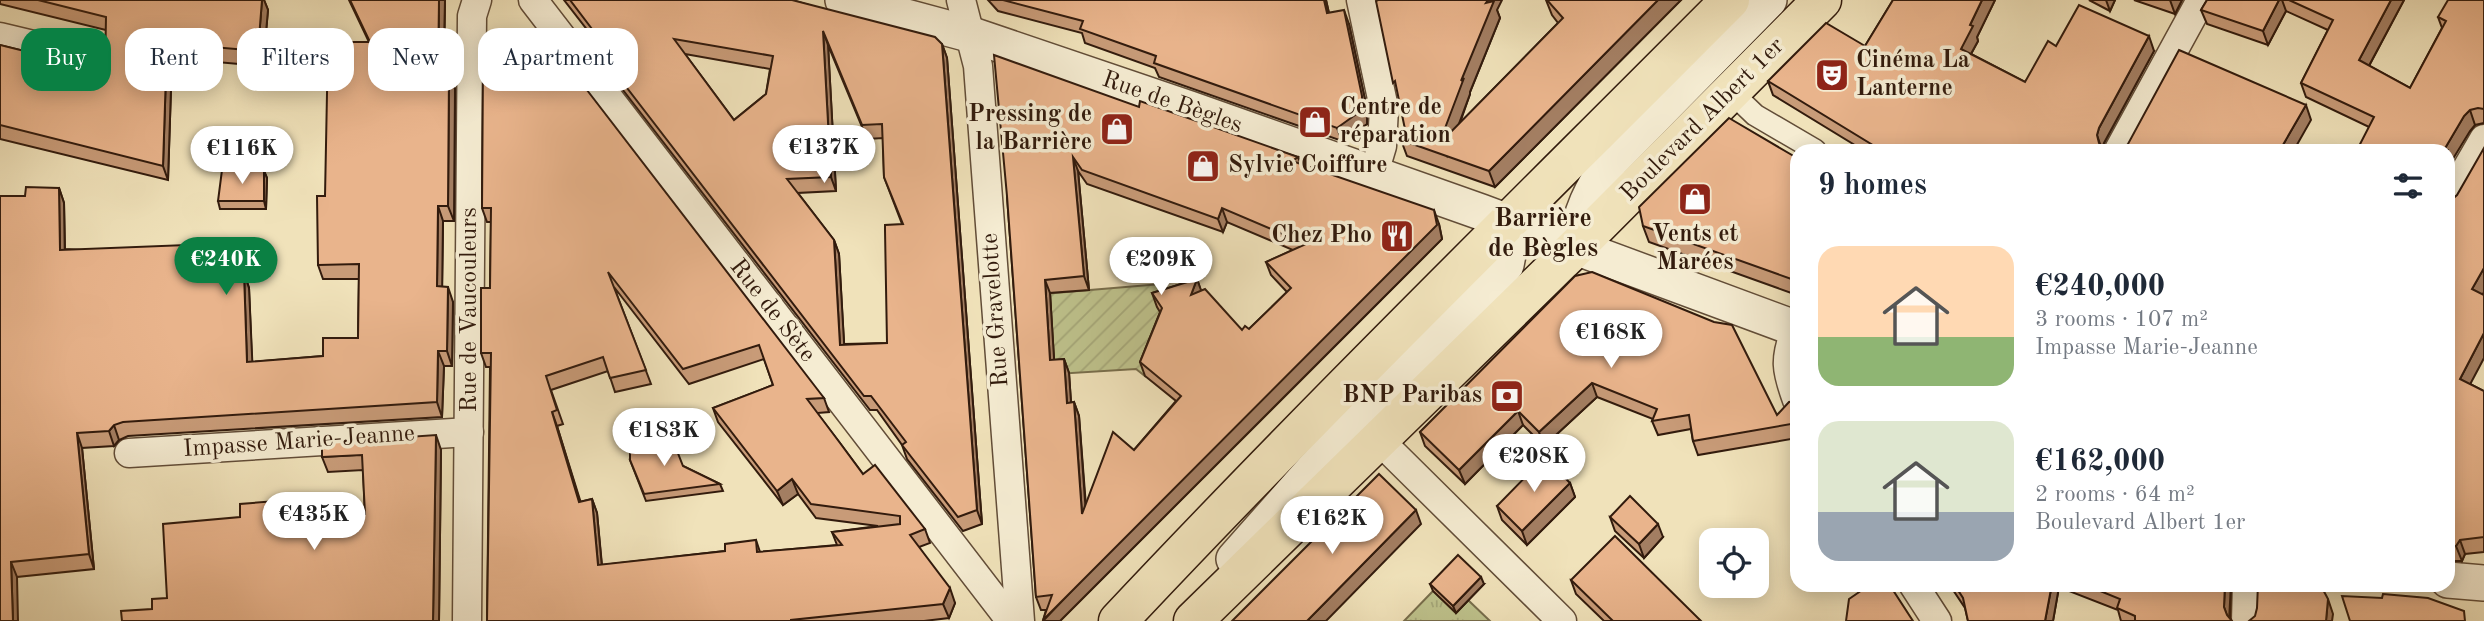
<!DOCTYPE html>
<html lang="en">
<head>
<meta charset="utf-8">
<style>
  body { margin:0; font-family:"Old Standard TT",serif; background:#f6f6f7; color:#1f2937; height:100vh; display:flex; flex-direction:column; font-size:26px; white-space:nowrap }
  * { box-sizing:border-box; margin:0 }
  p { font-size:23px; color:#747a83 }
  .icon { flex:none; width:38px; height:38px; fill:none; stroke:currentColor; stroke-width:2; stroke-linecap:round; stroke-linejoin:round }
  .map { position:relative; flex:1; overflow:hidden }
  .panel { position:absolute; left:1790px; top:144px; width:665px; height:448px; display:flex; flex-direction:column; background:#fff; border-radius:21px; box-shadow:0 4px 18px #0003 }
  .panel>* { flex:none }
  .top-card { position:absolute; left:21px; top:28px; width:665px; height:63px; display:flex; gap:14px }
  .fabs { position:absolute; left:1699px; top:528px; display:grid; gap:14px }
  .fabs a { display:grid; place-items:center; width:70px; height:70px; border-radius:14px; background:#fff; box-shadow:0 4px 18px #0003; font-size:35px }
  .price { position:absolute; translate:-50% -60px; padding:0 16px; border-radius:24px; background:#fff; color:#222; font-size:23px; line-height:46px; filter:drop-shadow(0 2px 4px #0008) }
  .price::after { content:''; position:absolute; left:50%; top:42px; width:21px; height:16px; margin-left:-10px; background:inherit; clip-path:polygon(0 0,100% 0,50% 100%) }
  .price.selected { background:#0b8043; color:#fff }
  ul { padding:0; list-style:none }
  li { display:flex; align-items:center; gap:21px; height:175px; padding:0 28px }
  li span { display:grid; place-items:center; flex:none; width:196px; height:140px; border-radius:21px; color:#555 }
  li>.icon { margin-inline-start:auto }
  span .icon { width:84px; height:84px; fill:#fffc; stroke-width:1 }
  li b { font-size:30px }
  h2 { display:flex; justify-content:space-between; align-items:center; height:84px; padding:0 28px; font-size:30px }
  .chip { padding:0 24px; border-radius:21px; background:#fff; box-shadow:0 4px 18px #0003; font-size:24px; line-height:63px }
  .chip.selected { background:#0b8043; color:#fff }
  .map>svg:first-child { display:block }
  .park { fill:url(#park-tufts); stroke:#786e4c; stroke-width:2 }
  .garden { fill:url(#garden-furrows); stroke:#786e4c; stroke-width:2 }
  .lines { fill:none; stroke-linecap:round; stroke-linejoin:round }
  .pedestrian-casing { stroke:#624d38; stroke-width:24 }
  .minor-casing { stroke:#624d38; stroke-width:31 }
  .tertiary-casing { stroke:#624d38; stroke-width:38 }
  .primary-casing { stroke:#321b0d; stroke-width:41 }
  .pedestrian { stroke:#f5ecd2; stroke-width:21 }
  .minor { stroke:#f5ecd2; stroke-width:28 }
  .tertiary { stroke:#f5ecd2; stroke-width:35 }
  .primary { stroke:#f0e2ba; stroke-width:38 }
  .wall { fill:#c89b78; stroke:#321b0d; stroke-width:2; fill-rule:evenodd }
  .shaded-wall { fill:#a37e62; stroke:#321b0d; stroke-width:2 }
  .building { fill:#e9b48c; stroke:#321b0d; stroke-width:2; fill-rule:evenodd }
  .labels { text-anchor:middle; dominant-baseline:central; stroke-width:7; stroke-linejoin:round; paint-order:stroke }
  .poi-label { font-size:24px; font-weight:bold; fill:#321b0d; stroke:#f5ecd2; text-anchor:start }
  .street-label { font-size:24px; fill:#321b0d; stroke:#f5ecd2 }
  .neighbourhood-label { font-size:26px; font-weight:bold; fill:#321b0d; stroke:#f5ecd2 }
</style>
</head>
<body>
<div class="map">
<svg width="2484" height="621" viewBox="0 0 2484 621">
  <defs>
    <pattern id="park-tufts" width="24" height="20" patternUnits="userSpaceOnUse" patternTransform="scale(1.75)"><rect width="24" height="20" fill="#bec28c"/><path d="M3 7l-1-3M5 7V3M7 7l1-3M15 17l-1-3M17 17v-4M19 17l1-3" fill="none" stroke="#a4a678"/></pattern>
    <pattern id="garden-furrows" width="10" height="10" patternUnits="userSpaceOnUse" patternTransform="scale(1.75)"><rect width="10" height="10" fill="#bec28c"/><path d="M-1 1l2-2M0 10L10 0M9 11l2-2" fill="none" stroke="#a4a678"/></pattern>
  </defs>
  <rect width="100%" height="100%" fill="#f0e2ba"/>
  <filter id="stains"><feTurbulence type="fractalNoise" baseFrequency=".00286" numOctaves="4"/><feColorMatrix values="0 0 0 0 .2 0 0 0 0 .09 0 0 0 0 .02 0 0 0 .5 -.17"/></filter>
  <radialGradient id="worn" r=".72"><stop offset=".6" stop-color="#630" stop-opacity="0"/><stop offset="1" stop-color="#630" stop-opacity=".3"/></radialGradient>
  <polygon class="park" points="1433,591 1456,613 1468,600 1490,621 1404,621"/>
  <polygon class="garden" points="1161,284 1173,301 1145,376 1136,369 1024,376 1019,296"/>
  <g class="lines">
    <g class="pedestrian-casing">
      <polyline id="pedestrian" points="1731,92 1755,115 1815,150"/>
    </g>
    <g class="minor-casing">
      <g id="minor">
        <polyline points="533,0 1011,621"/>
        <polyline points="961,0 978,66 1020,621"/>
        <polyline points="1361,0 1384,108 1382,146 1374,173"/>
        <polyline points="0,37 67,53"/>
        <polyline points="2119,150 2201,0"/>
        <polyline points="2448,201 2484,139"/>
        <path d="M1796,329C1784,359 1786,370 1797,400"/>
        <polyline points="1380,441 1562,621"/>
        <polyline points="129,453 469,432"/>
        <polyline points="1913,584 1937,621"/>
        <polyline points="467,621 472,16 477,0"/>
        <polyline points="2246,621 2247,584"/>
      </g>
    </g>
    <g class="tertiary-casing">
      <g id="tertiary">
        <polyline points="843,0 969,34 1190,109 1481,212 1797,329"/>
        <path d="M1576,247C1579,214 1592,188 1611,161L1769,0"/>
        <polyline points="1234,559 1358,419 1483,292 1506,265 1511,239 1507,222"/>
        <polyline points="2448,580 2484,583"/>
      </g>
    </g>
    <g class="primary-casing">
      <g id="primary">
        <path d="M1118,621C1317,409 1525,206 1730,0"/>
        <polyline points="1193,621 1576,247 1822,0"/>
      </g>
    </g>
    <use href="#pedestrian" class="pedestrian"/>
    <use href="#minor" class="minor"/>
    <use href="#tertiary" class="tertiary"/>
    <use href="#primary" class="primary"/>
  </g>
  <g class="wall">
    <polygon points="0,0 264,0 268,10 263,66 172,58 168,180 0,139 0,45 105,71 106,30 0,4"/>
    <polygon points="349,0 445,0 444,76 449,74 455,89 454,221 443,221 442,287 453,302 452,366 444,366 442,417 128,436 119,440 114,446 82,448 94,569 17,577 0,621 25,196 59,188 64,203 65,249 218,258 218,274 244,273 249,288 252,362 323,356 358,338 359,279 323,279 318,265 325,196 369,42"/>
    <path d="M564,0H792L942,44L947,58L982,524L963,531L907,459L902,445L877,410H870L589,46L584,32L588,31ZM828,45L867,139L883,138L884,177L902,224L887,343L844,344L839,254L834,240L798,193L836,191ZM685,54L770,69L766,94L734,120Z"/>
    <polygon points="988,0 1326,0 1329,13 1349,24 1367,109 1367,124 1342,141 1159,77 1155,68 1085,43 1082,33 998,11"/>
    <polygon points="1546,0 1681,0 1495,187 1407,156 1401,140 1406,134 1497,10 1500,18 1470,92 1470,94 1460,123 1558,23 1552,15"/>
    <polygon points="1893,0 1995,0 1977,37 1978,41 1971,54 2025,82 2056,46 2154,51 2104,143 2103,147 2105,149 2109,150 1863,150 1773,95 1768,81 1865,46"/>
    <polygon points="2089,0 2115,0 2110,11"/>
    <polygon points="2134,0 2182,0 2175,14"/>
    <polygon points="2207,0 2404,0 2369,66 2410,88 2442,28 2438,17 2484,0 2484,123 2475,125 2470,131 2369,127 2306,97 2301,83 2328,30 2286,11 2268,45 2207,24 2201,10"/>
    <path d="M483,64L824,398L829,412L817,413L840,443L863,474L925,529L930,543L919,547L955,603L949,618L924,621H487L490,367H486L481,353L490,288L491,222H487L482,208ZM614,287L689,384L764,359L773,385L713,408L718,422L783,505L798,494L816,518L878,526L832,532L837,545L760,552L756,540L725,551L602,565L597,513L592,499L580,502L557,426L563,424L551,390L608,371L615,392L651,384Z"/>
    <path d="M1139,107L1298,157L1300,163L1439,224L1442,239L1060,621H1043L1046,610H1041L1036,597L1007,196ZM1078,171L1087,184L1223,232L1227,222L1293,250L1266,262L1271,275L1287,292L1249,329L1242,330L1201,291L1197,279L1152,293L1157,307L1160,312L1140,362L1145,376L1176,401L1086,506L1079,416L1074,402L1071,403L1069,373L1064,359L1054,360L1050,293L1089,290Z"/>
    <polygon points="1797,158 1797,295 1649,242 1643,226"/>
    <polygon points="264,171 267,178 266,209 220,209 218,201"/>
    <polygon points="2448,201 2483,294 2470,384 2484,391 2484,552 2465,554 2462,561 2448,561"/>
    <polygon points="1575,276 1777,415 1797,401 1797,438 1698,455 1693,441 1691,429 1658,435 1652,421 1653,419 1597,397 1544,446 1523,425 1465,484 1425,446 1420,432"/>
    <polygon points="441,450 439,621 152,609 282,516 282,523 365,514 363,470 328,472 322,457"/>
    <polygon points="630,460 683,466 720,484 723,491 646,501"/>
    <polygon points="1570,483 1575,497 1527,545 1502,520 1497,506"/>
    <polygon points="1610,517 1663,537 1644,558 1615,531"/>
    <polygon points="1571,580 1701,621 1604,621 1576,594"/>
    <polygon points="1430,584 1484,584 1456,613 1433,591"/>
    <polygon points="1949,584 2231,584 2230,618 2232,621 2121,621 2118,610 2059,587 2053,621 1968,621 1965,608"/>
  </g>
  <g class="shaded-wall">
    <polygon points="262,0 264,0 268,10 263,66 258,51"/>
    <polygon points="439,0 445,0 443,92 438,77"/>
    <polygon points="1324,0 1326,0 1332,27 1327,13"/>
    <polygon points="1488,0 1502,0 1497,10 1500,18 1470,92 1470,94 1447,156 1439,144"/>
    <polygon points="1658,0 1681,0 1495,187 1489,171"/>
    <polygon points="1982,0 1995,0 1977,37 1978,41 1966,63 1961,49 1970,25"/>
    <polygon points="2106,0 2115,0 2110,11"/>
    <polygon points="2170,0 2182,0 2175,14"/>
    <polygon points="2279,0 2282,0 2286,11 2268,45 2263,31"/>
    <polygon points="2391,0 2404,0 2364,75 2359,60"/>
    <polygon points="1344,10 1349,24 1367,109 1367,124 1342,141 1337,128"/>
    <polygon points="823,31 828,45 836,191 831,177"/>
    <polygon points="2149,36 2154,51 2104,143 2102,150 2097,135 2099,128"/>
    <polygon points="167,43 172,58 168,180 163,166"/>
    <polygon points="942,44 947,58 982,524 977,510"/>
    <polygon points="449,74 455,89 454,221 448,206"/>
    <polygon points="2306,105 2311,120 2294,150 2280,150"/>
    <polygon points="2470,110 2475,125 2470,131 2448,167 2448,150 2444,150 2464,116"/>
    <polygon points="1073,157 1078,171 1089,290 1084,276"/>
    <polygon points="1298,157 1303,170 1292,161"/>
    <polygon points="264,171 267,178 266,209 264,201"/>
    <polygon points="59,188 64,203 65,265 60,250"/>
    <polygon points="438,206 443,221 442,301 437,286"/>
    <polygon points="1222,208 1227,222 1223,232 1218,219"/>
    <polygon points="1434,210 1439,224 1442,239 1060,621 1043,621"/>
    <polygon points="834,240 839,254 845,359 840,345"/>
    <polygon points="212,244 218,258 218,289 212,274"/>
    <polygon points="2484,268 2484,292 2478,304 2472,289"/>
    <polygon points="244,273 249,288 253,377 247,362"/>
    <polygon points="1197,279 1202,293 1191,295"/>
    <polygon points="1045,280 1050,293 1055,374 1050,360"/>
    <polygon points="448,287 453,302 452,366 447,351"/>
    <polygon points="2484,333 2484,358 2465,394 2460,379"/>
    <polygon points="438,351 444,366 442,417 437,402"/>
    <polygon points="1064,359 1069,373 1072,416 1067,403"/>
    <polygon points="1592,383 1597,397 1544,446 1539,432"/>
    <polygon points="1074,402 1079,416 1087,528 1082,514"/>
    <polygon points="1518,411 1523,425 1465,484 1459,470"/>
    <polygon points="552,412 557,426 585,516 579,502"/>
    <polygon points="114,425 119,440 114,446 109,431"/>
    <polygon points="77,433 82,448 94,569 89,554"/>
    <polygon points="436,435 441,450 439,621 433,621"/>
    <polygon points="792,479 798,494 783,505 777,491"/>
    <polygon points="1570,483 1575,497 1527,545 1522,531"/>
    <polygon points="592,499 597,513 603,579 598,565"/>
    <polygon points="276,501 282,516 284,538 278,523"/>
    <polygon points="1416,510 1421,524 1326,621 1307,621"/>
    <polygon points="1658,524 1663,537 1644,558 1639,544"/>
    <polygon points="2460,540 2465,554 2462,561 2456,546"/>
    <polygon points="11,562 17,577 18,621 13,621"/>
    <polygon points="1481,577 1484,584 1456,613 1453,606"/>
    <polygon points="2052,584 2059,584 2059,587 2053,621 2045,621"/>
    <polygon points="2225,584 2231,584 2229,621 2224,607"/>
    <polygon points="950,588 955,603 949,618 943,604"/>
    <polygon points="2328,599 2333,614 2332,621 2326,621"/>
  </g>
  <g class="building">
    <polygon points="38,0 262,0 258,51 167,43 163,166 0,125 0,45 105,71 106,17"/>
    <polygon points="350,0 439,0 438,77 449,74 448,206 438,206 437,286 448,287 447,351 438,351 437,402 123,422 114,425 109,431 77,433 89,554 11,562 13,621 0,621 0,196 25,196 26,187 59,188 60,250 212,244 212,274 244,273 247,362 323,356 323,338 358,338 359,264 318,265 317,196 325,196 328,42 370,42"/>
    <path d="M570,0H792L935,37L942,44L977,510L958,517L902,445L906,442L871,396H864L584,32L592,29ZM823,31L862,125L882,124L884,177L903,224L885,225V230L887,343L840,345L834,240L787,179L831,177ZM674,39L773,56L766,94L734,120Z"/>
    <polygon points="1003,0 1324,0 1327,13 1344,10 1362,96 1362,110 1337,128 1154,63 1156,56 1080,29 1083,21"/>
    <polygon points="1378,0 1488,0 1486,3 1494,1 1461,81 1464,78 1439,144 1563,18 1547,0 1658,0 1489,171 1401,140 1406,134 1395,81 1393,83 1376,1"/>
    <polygon points="1893,0 1982,0 1970,25 1973,26 1961,49 2025,82 2048,41 2056,46 2079,5 2149,36 2099,128 2097,135 2099,143 2105,149 2109,150 1881,150 1768,81 1826,23 1865,46"/>
    <polygon points="2207,0 2279,0 2263,31 2201,10"/>
    <polygon points="2289,0 2391,0 2359,60 2410,88 2446,21 2438,17 2448,0 2484,0 2484,109 2478,108 2470,110 2464,116 2444,150 2357,150 2374,117 2301,83 2333,20"/>
    <path d="M550,42L824,398L807,399L840,443L863,474L875,465L925,529L910,535L950,588L943,604L791,620V621H487L491,353H481V288H490L491,208H482L483,64ZM608,272L683,369L759,345L773,385L713,408L777,491L792,479L811,504L900,516V524L832,532L842,545L757,552L756,540L725,544V551L598,565L592,499L579,502L552,412L557,410L546,376L603,357L610,378L646,370Z"/>
    <polygon points="2179,50 2306,105 2280,150 2119,150 2122,150 2128,144"/>
    <path d="M994,55L1139,107L1140,101L1298,157L1292,161L1434,210L1437,225L1043,620L1052,595L1036,597L1007,196ZM1073,157L1082,170L1218,219L1222,208L1306,244L1266,262L1291,288L1249,329L1245,326L1242,330L1205,289L1191,295L1197,279L1152,293L1162,308L1140,362L1181,396L1134,450L1113,432L1082,514L1074,402L1067,403L1064,359L1050,360L1045,280L1084,276Z"/>
    <polygon points="1729,118 1797,158 1797,281 1643,226 1639,207"/>
    <polygon points="2484,148 2484,268 2472,289 2484,295 2484,333 2460,379 2484,391 2484,537 2460,540 2456,546 2448,546 2448,201 2450,201 2457,195"/>
    <polygon points="222,170 264,171 264,201 218,201"/>
    <polygon points="1592,272 1714,322 1732,325 1777,415 1789,402 1797,401 1797,423 1693,441 1689,415 1652,421 1657,409 1592,383 1539,432 1518,411 1459,470 1420,432 1575,276"/>
    <polygon points="670,433 683,466 720,484 644,494 630,460 630,449"/>
    <polygon points="436,435 433,621 122,621 121,611 152,609 152,599 167,598 163,524 240,517 240,504 276,501 278,523 365,514 362,455 322,457 322,443"/>
    <polygon points="1545,457 1570,483 1522,531 1497,506"/>
    <polygon points="1379,474 1416,510 1307,621 1232,621"/>
    <polygon points="1630,496 1658,524 1639,544 1610,517"/>
    <polygon points="1615,536 1701,621 1613,621 1571,580"/>
    <polygon points="1458,555 1481,577 1453,606 1430,584"/>
    <polygon points="1871,584 1889,584 1913,621 1846,621 1849,599"/>
    <polygon points="1954,584 2052,584 2045,621 1968,621 1963,598"/>
    <polygon points="2083,584 2225,584 2224,607 2227,615 2232,621 2135,621 2135,616 2117,608 2120,599"/>
    <polygon points="2258,584 2320,584 2328,599 2326,621 2249,621 2255,616 2257,608"/>
    <polygon points="2383,594 2428,598 2464,611 2465,621 2350,621 2342,596 2382,598"/>
  </g>
  <defs>
    <g id="theatre-square" transform="scale(1.75)"><rect x="-9" y="-9" width="18" height="18" rx="4" fill="#8f2418" stroke="#f5ecd2"/><path d="M-5-5.5Q0-4 5-5.5V0Q5 5 0 6Q-5 5-5 0ZM-3.3-2.5H-1v1.5H-3.3ZM1-2.5H3.3v1.5H1ZM-2.8 1Q0 5.5 2.8 1Z" fill="#fff"/></g>
    <g id="shop-square" transform="scale(1.75)"><rect x="-9" y="-9" width="18" height="18" rx="4" fill="#8f2418" stroke="#f5ecd2"/><path d="M-5-2.5h2.3a2.7 3.5 0 0 1 5.4 0H5L5.5 6h-11ZM-1.5-2.5h3a1.5 2.3 0 0 0-3 0Z" fill="#fff"/></g>
    <g id="restaurant-square" transform="scale(1.75)"><rect x="-9" y="-9" width="18" height="18" rx="4" fill="#8f2418" stroke="#f5ecd2"/><path d="M-5-6h1v4h1v-4h1v4h1v-4h1v5L-1.5 .5V6h-2V.5L-5-1ZM5-6V6H3V1.5H1.5Q1.5-4 5-6Z" fill="#fff"/></g>
    <g id="bank-square" transform="scale(1.75)"><rect x="-9" y="-9" width="18" height="18" rx="4" fill="#8f2418" stroke="#f5ecd2"/><path d="M-6-4H6V4H-6ZM0-2.3a2.3 2.3 0 1 0 0 4.6a2.3 2.3 0 1 0 0-4.6Z" fill="#fff"/></g>
  </defs>
  <g fill-rule="evenodd">
    <use href="#theatre-square" x="1832" y="75"/>
    <use href="#shop-square" x="1315" y="122"/>
    <use href="#shop-square" x="1117" y="129"/>
    <use href="#shop-square" x="1203" y="166"/>
    <use href="#shop-square" x="1695" y="199"/>
    <use href="#restaurant-square" x="1397" y="236"/>
    <use href="#bank-square" x="1507" y="396"/>
  </g>
  <g class="labels">
    <g class="poi-label">
      <text x="1856" y="61">Cinéma La<tspan x="1856" dy="28">Lanterne</tspan></text>
      <text x="1340" y="108">Centre de<tspan x="1340" dy="28">réparation</tspan></text>
      <text x="1092" y="115" text-anchor="end">Pressing de<tspan x="1092" dy="28">la Barrière</tspan></text>
      <text x="1228" y="166">Sylvie Coiffure</text>
      <text x="1695" y="235" text-anchor="middle">Vents et<tspan x="1695" dy="28">Marées</tspan></text>
      <text x="1372" y="236" text-anchor="end">Chez Pho</text>
      <text x="1482" y="396" text-anchor="end">BNP Paribas</text>
    </g>
    <g class="street-label">
      <text transform="translate(1172 103) rotate(19)">Rue de Bègles</text>
      <text transform="translate(1703 120) rotate(-45)">Boulevard Albert 1er</text>
      <text transform="translate(470 310) rotate(-90)">Rue de Vaucouleurs</text>
      <text transform="translate(996 310) rotate(-94)">Rue Gravelotte</text>
      <text transform="translate(772 311) rotate(52)">Rue de Sète</text>
      <text transform="translate(299 442) rotate(-4)">Impasse Marie-Jeanne</text>
    </g>
    <g class="neighbourhood-label">
      <text x="1543" y="219">Barrière<tspan x="1543" dy="30">de Bègles</tspan></text>
    </g>
  </g>
  <rect width="100%" height="100%" filter="url(#stains)"/>
  <rect width="100%" height="100%" fill="url(#worn)"/>
</svg>
<div class="fabs">
<a><svg class="icon" aria-label="locate" viewBox="0 0 24 24"><circle cx="12" cy="12" r="6"/><path d="M12 2v4M12 18v4M2 12h4M18 12h4"/></svg></a>
</div>
<b class="price" style="left:824px;top:185px">€137K</b>
<b class="price" style="left:242px;top:186px">€116K</b>
<b class="price selected" style="left:226px;top:297px">€240K</b>
<b class="price" style="left:1161px;top:297px">€209K</b>
<b class="price" style="left:1611px;top:370px">€168K</b>
<b class="price" style="left:664px;top:468px">€183K</b>
<b class="price" style="left:1534px;top:494px">€208K</b>
<b class="price" style="left:314px;top:552px">€435K</b>
<b class="price" style="left:1332px;top:556px">€162K</b>
<div class="top-card">
<a class="chip selected">Buy</a>
<a class="chip">Rent</a>
<a class="chip">Filters</a>
<a class="chip">New</a>
<a class="chip">Apartment</a>
</div>
<section class="panel">
<h2>9 homes<svg class="icon" aria-label="filters" viewBox="0 0 24 24"><path d="M4 7h16M4 17h16"/><circle cx="9" cy="7" r="2"/><circle cx="15" cy="17" r="2"/></svg></h2>
<ul>
<li><span style="background:linear-gradient(#ffd9b3 65%,#8fb573 0)"><svg class="icon" aria-label="home" viewBox="0 0 24 24"><path d="M3 11l9-7 9 7M6 9v11h12V9"/></svg></span><div><b>€240,000</b><p>3 rooms · 107 m²</p><p>Impasse Marie-Jeanne</p></div></li>
<li><span style="background:linear-gradient(#dfe7d0 65%,#9aa5b1 0)"><svg class="icon" aria-label="home" viewBox="0 0 24 24"><path d="M3 11l9-7 9 7M6 9v11h12V9"/></svg></span><div><b>€162,000</b><p>2 rooms · 64 m²</p><p>Boulevard Albert 1er</p></div></li>
</ul>
</section>
</div>
</body>
</html>
